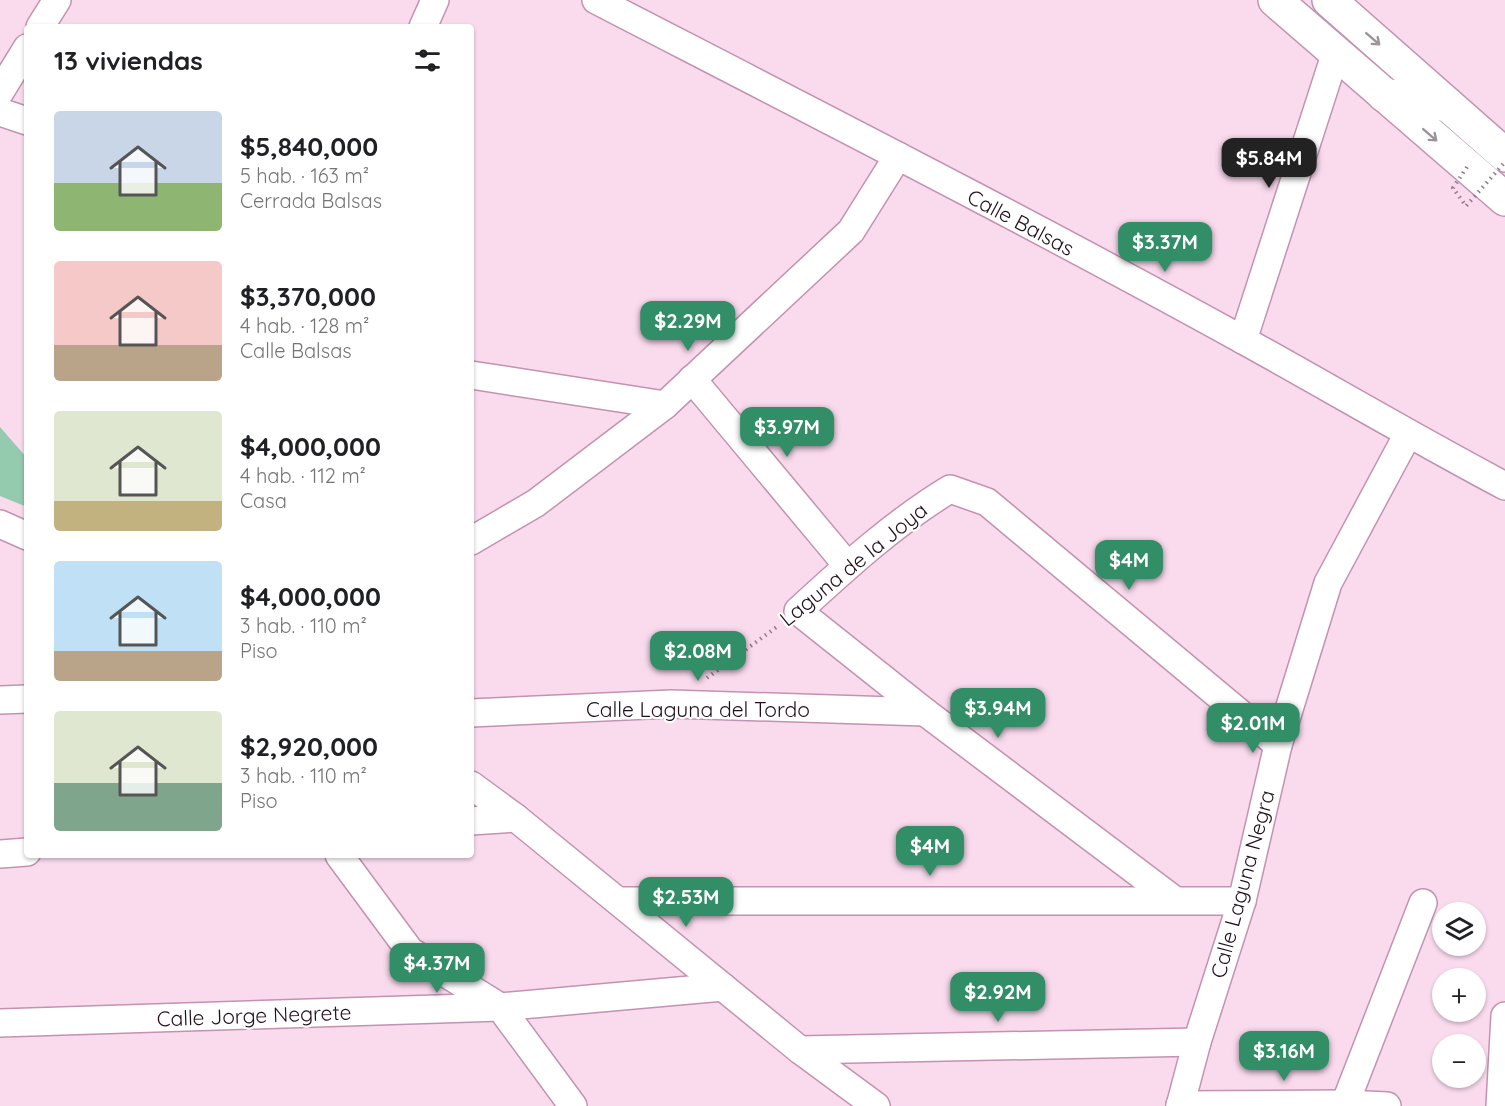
<!DOCTYPE html>
<html lang="es">
<head>
<meta charset="utf-8">
<style>
  body { margin:0; font-family:Quicksand,sans-serif; background:#f6f6f6; color:#202124; height:100vh; display:flex; flex-direction:column; font-size:22px; white-space:nowrap }
  * { box-sizing:border-box; margin:0 }
  p { font-size:20px; color:#757577 }
  .icon { flex:none; width:33px; height:33px; fill:none; stroke:currentColor; stroke-width:2; stroke-linecap:round; stroke-linejoin:round }
  .map { position:relative; flex:1; overflow:hidden }
  .details { position:absolute; left:24px; top:24px; width:450px; height:834px; display:flex; flex-direction:column; background:#fff; border-radius:6px; box-shadow:0 2px 4px #0004 }
  .details>* { flex:none }
  .tools { position:absolute; left:1432px; top:902px; display:grid; gap:12px }
  .tools a { display:grid; place-items:center; width:54px; height:54px; border-radius:50%; background:#fff; box-shadow:0 2px 4px #0004; font-size:30px }
  .price { position:absolute; translate:-50% -51px; padding:0 14px; border-radius:12px; background:#318e66; color:#fff; font-size:20px; line-height:39px; filter:drop-shadow(0 2px 3px #0008) }
  .price::after { content:''; position:absolute; left:50%; top:36px; width:18px; height:14px; margin-left:-9px; background:inherit; clip-path:polygon(0 0,100% 0,50% 100%) }
  .price.on { background:#222; color:#fff }
  ul { padding:0; list-style:none }
  li { display:flex; align-items:center; gap:18px; height:150px; padding:0 30px }
  li span { display:grid; place-items:center; flex:none; width:168px; height:120px; border-radius:6px; color:#555 }
  li>.icon { margin-inline-start:auto }
  span .icon { width:72px; height:72px; fill:#fffc; stroke-width:1 }
  li b { font-size:26px }
  h2 { display:flex; justify-content:space-between; align-items:center; height:72px; padding:0 30px; font-size:26px }
  .map>svg:first-child { display:block }
  .green { fill:#94cbae }
  .lines { fill:none; stroke-linecap:round; stroke-linejoin:round }
  .minor-casing { stroke:#c392b1; stroke-width:30 }
  .major-casing { stroke:#c392b1; stroke-width:36 }
  .highway-casing { stroke:#c392b1; stroke-width:36 }
  .path { stroke:#927a89; stroke-width:4; stroke-dasharray:1.5 4.5; stroke-linecap:butt }
  .minor { stroke:#fff; stroke-width:27 }
  .major { stroke:#fff; stroke-width:33 }
  .highway { stroke:#fff; stroke-width:33 }
  .path-bridge { stroke:#927a89; stroke-width:4; stroke-dasharray:1.5 4.5; stroke-linecap:butt }
  .oneway { stroke:#9b9398 }
  .labels { text-anchor:middle; dominant-baseline:central; stroke-width:4.5; stroke-linejoin:round; paint-order:stroke }
  .street-label { font-size:21px; fill:#21101b; stroke:#fff }
</style>
</head>
<body>
<div class="map">
<svg width="1505" height="1106" viewBox="0 0 1505 1106">
  <rect width="100%" height="100%" fill="#fadbee"/>
  <polygon class="green" points="0,427 27,458 27,507 0,496"/>
  <g class="lines">
    <g class="minor-casing">
      <g id="minor">
        <path d="M596,0C813,112 1029,222 1243,340C1330,388 1416,439 1505,486"/>
        <polyline points="40,27 57,0"/>
        <polyline points="423,27 435,0"/>
        <polyline points="0,92 27,48"/>
        <polyline points="0,112 27,121"/>
        <polyline points="1243,340 1336,52"/>
        <polyline points="471,375 665,405"/>
        <polyline points="692,379 847,565"/>
        <polyline points="0,524 27,536"/>
        <polyline points="471,541 536,503 665,405 851,231 898,156"/>
        <polyline points="0,700 27,699"/>
        <polyline points="471,713 671,704 925,712"/>
        <polyline points="471,785 516,818 800,1050 876,1106"/>
        <polyline points="471,821 516,818"/>
        <polyline points="0,854 27,852"/>
        <polyline points="339,855 410,951 500,1007 573,1106"/>
        <path d="M1173,899L925,712L798,611C846,567 894,523 950,489L987,502L1278,745"/>
        <polyline points="618,901 1242,901"/>
        <polyline points="0,1023 500,1007 723,987"/>
        <polyline points="800,1050 1197,1042"/>
        <polyline points="1345,1104 1423,903"/>
        <polyline points="1180,1105 1345,1104 1387,1106"/>
        <polyline points="1180,1106 1197,1042 1242,901 1278,745 1328,583 1408,434"/>
        <polyline points="1500,1106 1505,1016"/>
      </g>
    </g>
    <g class="major-casing">
      <polyline id="major" points="1275,0 1505,199"/>
    </g>
    <g class="highway-casing">
      <g id="highway">
        <polyline points="1329,0 1505,155"/>
        <polyline points="1384,95 1448,105"/>
      </g>
    </g>
    <polyline class="path" points="707,678 778,626"/>
    <use href="#minor" class="minor"/>
    <use href="#major" class="major"/>
    <use href="#highway" class="highway"/>
    <polyline class="path-bridge" points="1467,167 1453,188 1466,206 1505,162"/>
  </g>
  <defs><path id="oneway-shaft" d="M-6 0H5M1.5-3L5.5 0L1.5 3" fill="none" stroke-width="1.6" stroke-linecap="round" stroke-linejoin="round" transform="scale(1.5)"/></defs>
  <g class="oneway">
    <use href="#oneway-shaft" transform="translate(1373 39) rotate(41)"/>
    <use href="#oneway-shaft" transform="translate(1430 135) rotate(41)"/>
  </g>
  <g class="labels">
    <g class="street-label">
      <text transform="translate(1021 222) rotate(28)">Calle Balsas</text>
      <text transform="translate(853 564) rotate(-39)">Laguna de la Joya</text>
      <text x="698" y="709">Calle Laguna del Tordo</text>
      <text transform="translate(1242 884) rotate(-75)">Calle Laguna Negra</text>
      <text transform="translate(254 1015) rotate(-2)">Calle Jorge Negrete</text>
    </g>
  </g>
</svg>
<div class="tools">
<a><svg class="icon" aria-label="layers" viewBox="0 0 24 24"><path d="M12 4l9 5-9 5-9-5zM3 14l9 5 9-5"/></svg></a>
<a>+</a>
<a>−</a>
</div>
<b class="price on" style="left:1269px;top:189px">$5.84M</b>
<b class="price" style="left:1165px;top:273px">$3.37M</b>
<b class="price" style="left:688px;top:352px">$2.29M</b>
<b class="price" style="left:787px;top:458px">$3.97M</b>
<b class="price" style="left:1129px;top:591px">$4M</b>
<b class="price" style="left:698px;top:682px">$2.08M</b>
<b class="price" style="left:998px;top:739px">$3.94M</b>
<b class="price" style="left:1253px;top:754px">$2.01M</b>
<b class="price" style="left:930px;top:877px">$4M</b>
<b class="price" style="left:686px;top:928px">$2.53M</b>
<b class="price" style="left:437px;top:994px">$4.37M</b>
<b class="price" style="left:998px;top:1023px">$2.92M</b>
<b class="price" style="left:1284px;top:1082px">$3.16M</b>
<section class="details">
<h2>13 viviendas<svg class="icon" aria-label="filters" viewBox="0 0 24 24"><path d="M4 7h16M4 17h16"/><circle cx="9" cy="7" r="2"/><circle cx="15" cy="17" r="2"/></svg></h2>
<ul>
<li><span style="background:linear-gradient(#c9d6e8 60%,#8fb573 0)"><svg class="icon" aria-label="home" viewBox="0 0 24 24"><path d="M3 11l9-7 9 7M6 9v11h12V9"/></svg></span><div><b>$5,840,000</b><p>5 hab. · 163 m²</p><p>Cerrada Balsas</p></div></li>
<li><span style="background:linear-gradient(#f6c9c9 70%,#b9a48a 0)"><svg class="icon" aria-label="home" viewBox="0 0 24 24"><path d="M3 11l9-7 9 7M6 9v11h12V9"/></svg></span><div><b>$3,370,000</b><p>4 hab. · 128 m²</p><p>Calle Balsas</p></div></li>
<li><span style="background:linear-gradient(#dfe7d0 75%,#c2b280 0)"><svg class="icon" aria-label="home" viewBox="0 0 24 24"><path d="M3 11l9-7 9 7M6 9v11h12V9"/></svg></span><div><b>$4,000,000</b><p>4 hab. · 112 m²</p><p>Casa</p></div></li>
<li><span style="background:linear-gradient(#bfe0f5 75%,#b9a48a 0)"><svg class="icon" aria-label="home" viewBox="0 0 24 24"><path d="M3 11l9-7 9 7M6 9v11h12V9"/></svg></span><div><b>$4,000,000</b><p>3 hab. · 110 m²</p><p>Piso</p></div></li>
<li><span style="background:linear-gradient(#dfe7d0 60%,#7fa58c 0)"><svg class="icon" aria-label="home" viewBox="0 0 24 24"><path d="M3 11l9-7 9 7M6 9v11h12V9"/></svg></span><div><b>$2,920,000</b><p>3 hab. · 110 m²</p><p>Piso</p></div></li>
</ul>
</section>
</div>
</body>
</html>
